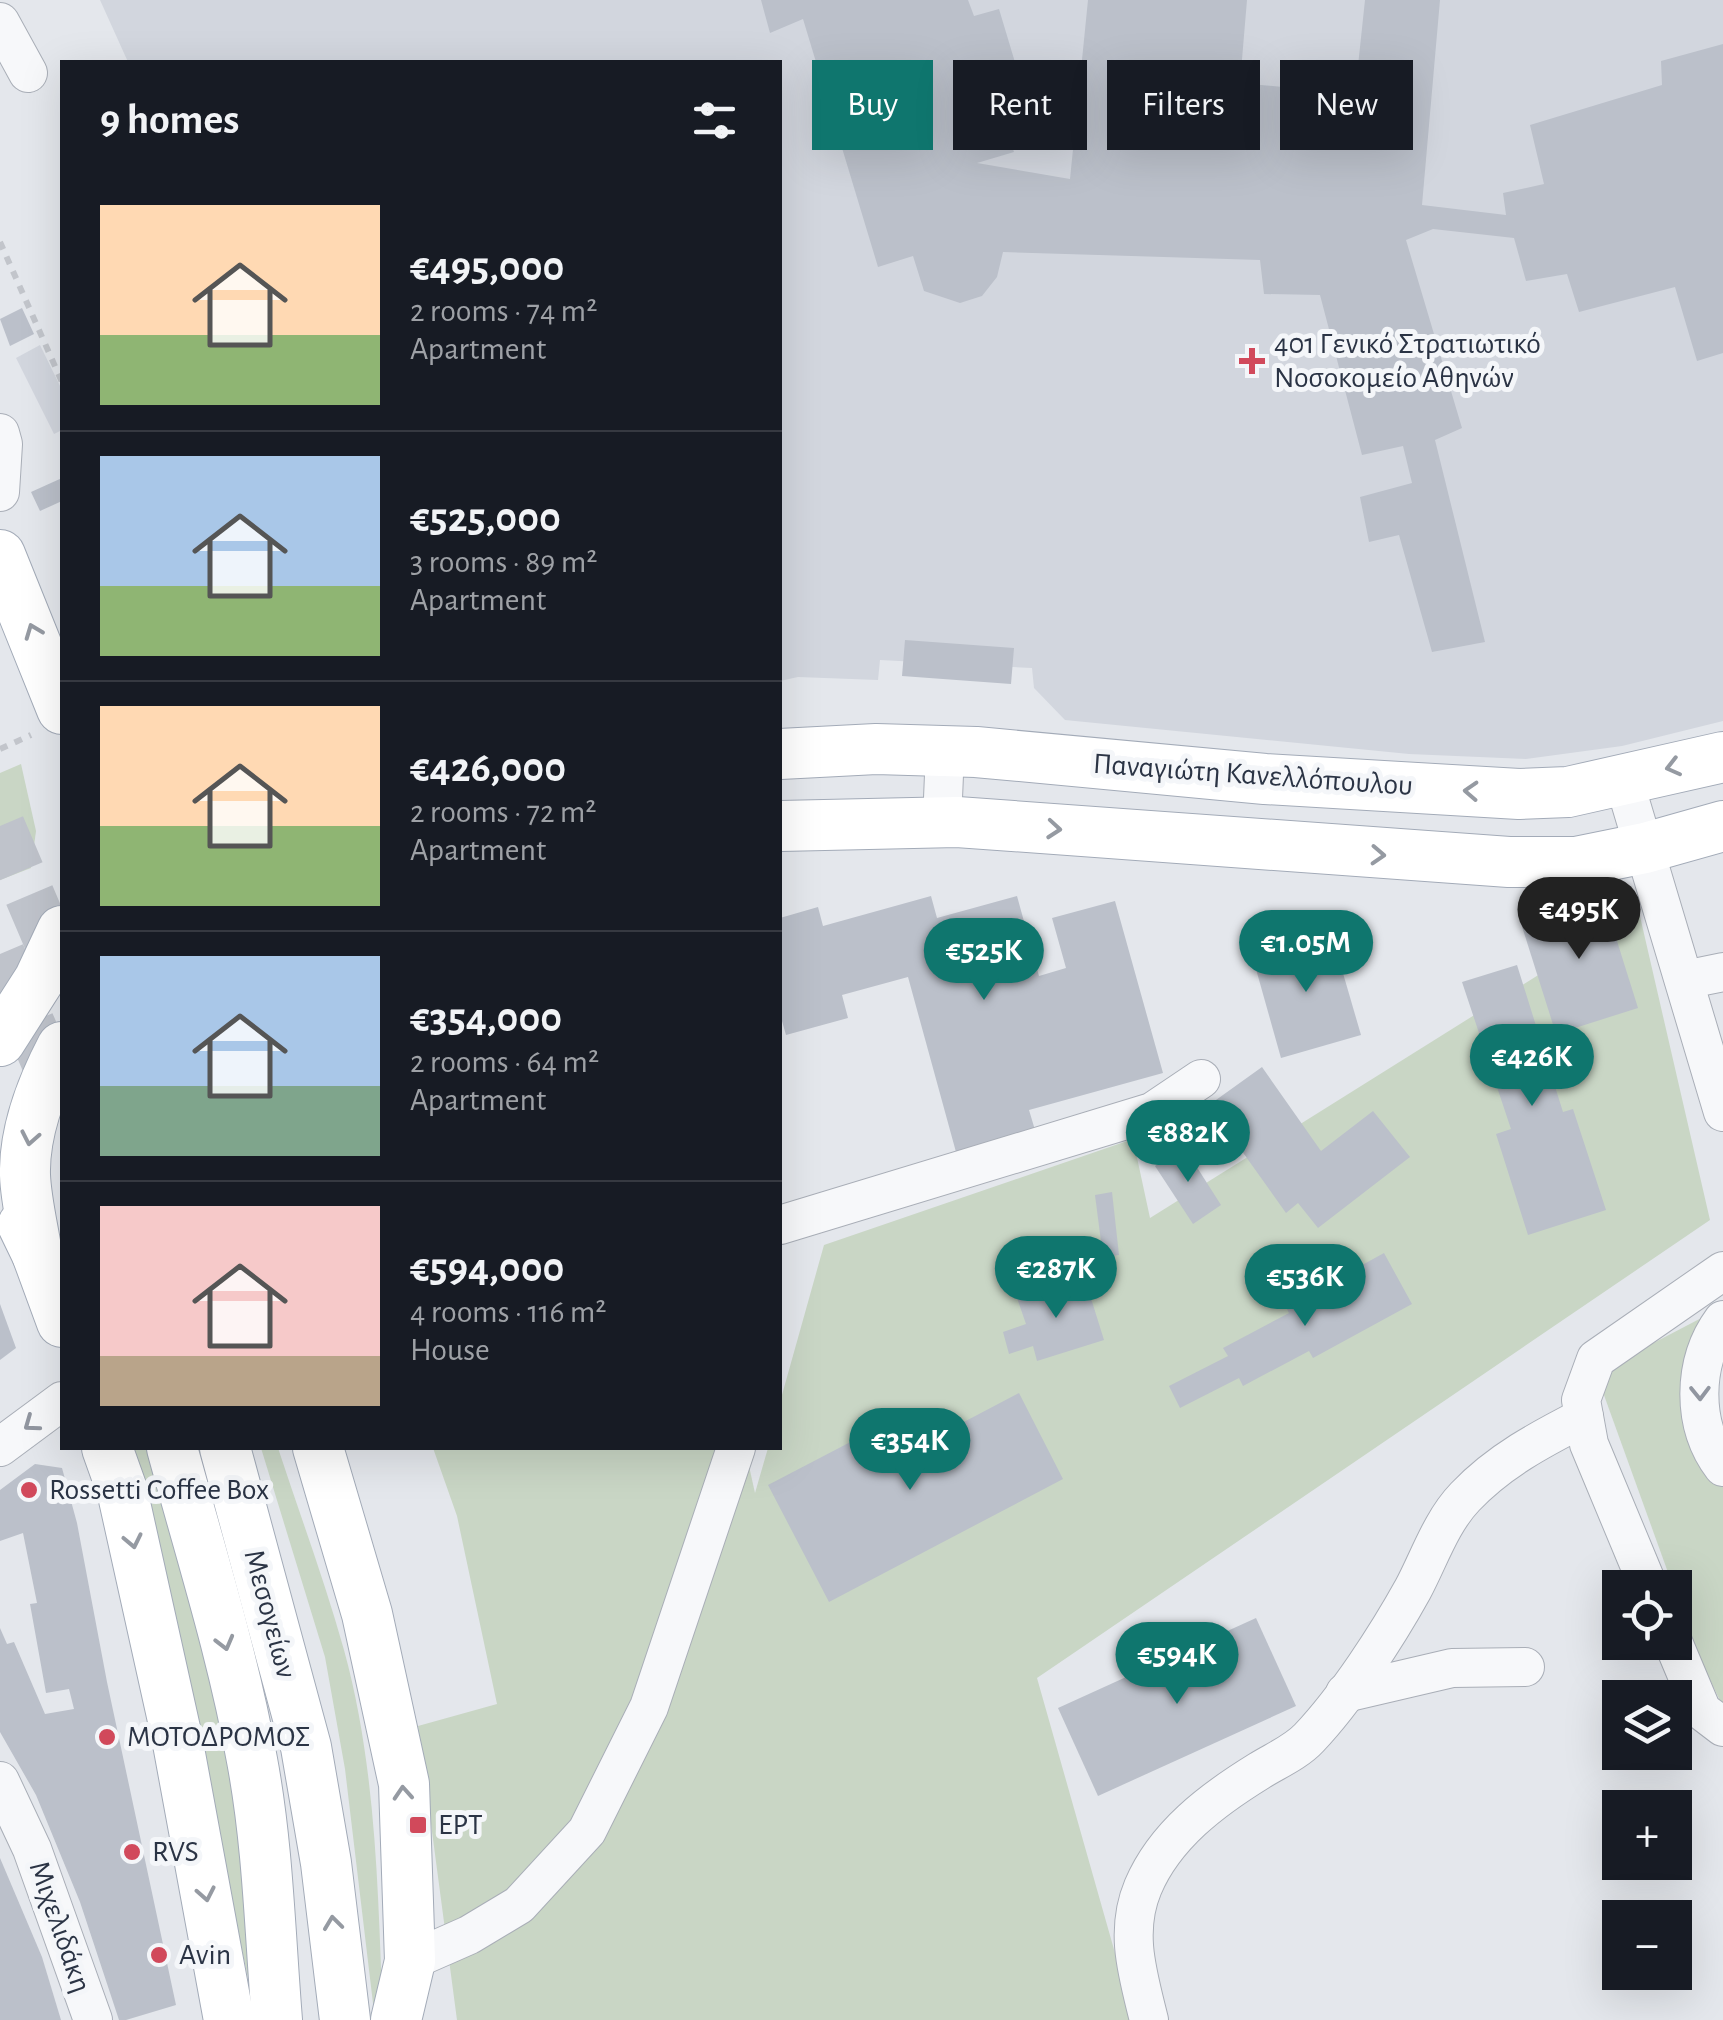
<!DOCTYPE html>
<html lang="en">
<head>
<meta charset="utf-8">
<style>
  body { margin:0; font-family:"Alegreya Sans",sans-serif; background:#242831; color:#f1f3f6; height:100vh; display:flex; flex-direction:column; font-size:38px; white-space:nowrap }
  * { box-sizing:border-box; margin:0 }
  p { font-size:32px; color:#9ea1a6 }
  .icon { flex:none; width:55px; height:55px; fill:none; stroke:currentColor; stroke-width:2; stroke-linecap:round; stroke-linejoin:round }
  .map { position:relative; flex:1; overflow:hidden }
  .side { position:absolute; left:60px; top:60px; width:722px; height:1390px; display:flex; flex-direction:column; background:#171b24; border-radius:0px; box-shadow:0 10px 40px #0002 }
  .side>* { flex:none }
  .hud { position:absolute; left:812px; top:60px; width:760px; height:90px; display:flex; gap:20px }
  .controls { position:absolute; left:1602px; top:1570px; display:grid; gap:20px }
  .controls a { display:grid; place-items:center; width:90px; height:90px; border-radius:0px; background:#171b24; box-shadow:0 10px 40px #0002; font-size:50px }
  .price { position:absolute; translate:-50% -85px; padding:0 22px; border-radius:35px; background:#0f766e; color:#fff; font-size:32px; line-height:65px; filter:drop-shadow(0 2px 5px #0008) }
  .price::after { content:''; position:absolute; left:50%; top:60px; width:30px; height:22px; margin-left:-15px; background:inherit; clip-path:polygon(0 0,100% 0,50% 100%) }
  .price.on { background:#222; color:#fff }
  ul { padding:0; list-style:none }
  li { display:flex; align-items:center; gap:30px; height:250px; padding:0 40px }
  li+li { border-top:2px solid #363941 }
  li span { display:grid; place-items:center; flex:none; width:280px; height:200px; border-radius:0px; color:#555 }
  li>.icon { margin-inline-start:auto }
  span .icon { width:120px; height:120px; fill:#fffc; stroke-width:1 }
  li b { font-size:42px }
  h2 { display:flex; justify-content:space-between; align-items:center; height:120px; padding:0 40px; font-size:42px }
  .tag { padding:0 35px; border-radius:0px; background:#171b24; box-shadow:0 10px 40px #0002; font-size:35px; line-height:90px }
  .tag.on { background:#0f766e; color:#fff }
  .map>svg:first-child { display:block }
  .built { fill:#d2d6de }
  .green { fill:#c9d6c5 }
  .building { fill:#bbc0ca }
  .lines { fill:none; stroke-linecap:round; stroke-linejoin:round }
  .major-tunnel { stroke:#bfc3cb; stroke-width:50; stroke-dasharray:50 25; stroke-linecap:butt }
  .minor-casing { stroke:#a9aeb7; stroke-width:40 }
  .major-casing { stroke:#a3abb8; stroke-width:52 }
  .path { stroke:#c2c5cb; stroke-width:6; stroke-dasharray:8 8; stroke-linecap:butt }
  .minor { stroke:#f7f8fa; stroke-width:38 }
  .major { stroke:#fff; stroke-width:50 }
  .oneway { stroke:#959aa2 }
  .oneway2 { stroke:#9196a0 }
  .poi-dot { fill:#d1495b; stroke:#f4f6f9; stroke-width:4 }
  .labels { text-anchor:middle; dominant-baseline:central; stroke-width:10; stroke-linejoin:round; paint-order:stroke }
  .poi-label { font-size:30px; fill:#2b3445; stroke:#f4f6f9; text-anchor:start }
  .street-label { font-size:30px; fill:#2b3445; stroke:#f4f6f9 }
</style>
</head>
<body>
<div class="map">
<svg width="1723" height="2020" viewBox="0 0 1723 2020">
  <rect width="100%" height="100%" fill="#e4e7ec"/>
  <g class="built">
    <polygon points="100,0 1723,0 1723,721 1622,746 1526,759 1409,754 1065,720 1034,688 1032,668 880,660 878,680 798,677 780,681 780,62 128,62"/>
    <polygon points="40,345 62,390 62,430 54,434 16,358"/>
  </g>
  <g class="green">
    <polygon points="21,764 36,831 31,868 0,880 0,773"/>
    <polygon points="1639,912 1710,1220 1037,1678 1134,2020 457,2020 418,1726 497,1704 457,1516 433,1448 745,1448 755,1493 768,1448 780,1448 780,1402 824,1245 1133,1139 1150,1218"/>
    <polygon points="1709,1314 1723,1472 1723,1707 1696,1650 1596,1373"/>
    <polygon points="131,1448 157,1448 242,1763 257,2020 142,1481"/>
    <path d="M261,1448H278C300,1515 325,1582 344,1650C377,1770 378,1897 383,2020H375L345,1769L325,1657Z"/>
  </g>
  <g class="building">
    <polygon points="761,0 968,0 974,16 999,9 1017,69 991,77 994,94 1014,152 977,163 1070,179 1088,0 1247,0 1240,83 1355,94 1365,0 1440,0 1422,205 1506,215 1503,193 1544,184 1530,125 1662,85 1661,61 1723,44 1723,353 1697,361 1675,287 1579,312 1567,274 1526,281 1514,238 1433,229 1406,240 1462,428 1435,440 1485,642 1432,652 1399,535 1369,542 1360,497 1412,483 1403,446 1362,455 1320,295 1264,294 1260,260 1003,252 997,277 982,296 960,303 924,291 913,256 878,267 803,19 770,33"/>
    <polygon points="22,308 34,334 10,346 0,319"/>
    <polygon points="62,478 62,501 40,511 31,492"/>
    <polygon points="905,640 1014,648 1011,684 902,676"/>
    <polygon points="1601,890 1638,1008 1556,1034 1519,917"/>
    <polygon points="931,896 937,918 1017,896 1039,976 1066,968 1052,918 1115,901 1163,1073 1029,1110 1035,1130 956,1152 908,977 842,995 848,1018 786,1035 780,1014 780,918 818,907 823,926"/>
    <polygon points="1331,932 1361,1035 1281,1058 1252,955"/>
    <polygon points="1517,965 1563,1112 1573,1109 1606,1210 1528,1235 1496,1134 1511,1129 1462,982"/>
    <polygon points="1262,1067 1321,1151 1373,1111 1410,1157 1318,1228 1298,1203 1286,1213 1209,1105"/>
    <polygon points="1184,1147 1221,1205 1193,1224 1155,1166"/>
    <polygon points="1112,1192 1119,1255 1103,1257 1095,1195"/>
    <polygon points="1384,1253 1412,1304 1313,1358 1309,1351 1243,1386 1239,1378 1180,1408 1169,1386 1228,1356 1223,1348 1289,1313 1286,1307"/>
    <polygon points="1084,1276 1104,1340 1037,1361 1033,1346 1009,1354 1003,1332 1026,1324 1017,1298"/>
    <polygon points="0,1304 16,1348 0,1360"/>
    <polygon points="1019,1393 1063,1479 829,1602 768,1485 885,1424 901,1455"/>
    <polygon points="35,1464 62,1468 77,1523 107,1682 176,2005 126,2020 119,2020 80,1902 36,1795 0,1732 0,1628 7,1644 14,1642 45,1714 74,1709 69,1689 46,1693 30,1604 37,1603 23,1533 0,1541 0,1490"/>
    <polygon points="1256,1618 1296,1706 1098,1796 1058,1708"/>
    <polygon points="0,1858 42,1957 61,2020 0,2020"/>
  </g>
  <g class="lines">
    <g class="major-tunnel">
      <polyline points="0,826 62,972"/>
      <polyline points="0,954 62,1099"/>
    </g>
    <g class="minor-casing">
      <g id="minor">
        <polyline points="0,22 28,73"/>
        <polyline points="0,433 3,444 0,492"/>
        <polyline points="1624,781 1723,1112"/>
        <polyline points="942,822 945,751"/>
        <polyline points="1684,980 1723,972"/>
        <polyline points="780,1225 1152,1112 1201,1079"/>
        <path d="M1723,1320C1692,1362 1691,1425 1723,1467"/>
        <polyline points="0,1447 62,1401"/>
        <polyline points="1649,1588 1589,1444 1581,1400 1596,1359 1723,1271"/>
        <polyline points="1673,1642 1702,1711 1723,1727"/>
        <polyline points="1345,1693 1452,1668 1525,1667"/>
        <polyline points="0,1781 32,1849 93,2020"/>
        <polyline points="410,1961 469,1935 519,1905 587,1831 649,1707 736,1448"/>
        <path d="M1149,2020C1138,1975 1124,1932 1143,1887C1165,1835 1212,1800 1259,1771C1275,1761 1296,1752 1309,1738C1346,1699 1387,1636 1413,1589C1429,1559 1441,1522 1465,1497C1499,1461 1541,1439 1584,1417"/>
      </g>
    </g>
    <g class="major-casing">
      <g id="major">
        <polyline points="0,555 62,709"/>
        <polyline points="780,754 876,749 976,752 1265,779 1519,794 1568,792 1723,757"/>
        <polyline points="780,826 957,822 1509,862 1576,862 1645,848 1723,826"/>
        <polyline points="0,1041 39,980 62,931"/>
        <polyline points="23,1225 37,1254 62,1322"/>
        <path d="M37,1254C33,1228 26,1201 25,1175C24,1131 42,1085 62,1047"/>
        <polyline points="107,1448 122,1490 177,1738 229,2020"/>
        <path d="M172,1448C200,1551 233,1654 252,1760C268,1845 270,1934 277,2020"/>
        <polyline points="225,1448 306,1747 326,1863 345,2020"/>
        <polyline points="318,1448 367,1614 404,1784 410,1961 396,2020"/>
      </g>
    </g>
    <g class="path">
      <polyline points="0,242 62,382"/>
      <polyline points="0,749 31,735"/>
    </g>
    <use href="#minor" class="minor"/>
    <use href="#major" class="major"/>
  </g>
  <defs><path id="oneway-chevron" d="M-2-3.5L2.5 0L-2 3.5" fill="none" stroke-width="1.6" stroke-linecap="round" stroke-linejoin="round" transform="scale(2.5)"/></defs>
  <g class="oneway">
    <use href="#oneway-chevron" transform="translate(33 631) rotate(-111)"/>
    <use href="#oneway-chevron" transform="translate(1673 767) rotate(166)"/>
    <use href="#oneway-chevron" transform="translate(1471 791) rotate(-177)"/>
    <use href="#oneway-chevron" transform="translate(1054 829) rotate(5)"/>
    <use href="#oneway-chevron" transform="translate(1378 855) rotate(3)"/>
    <use href="#oneway-chevron" transform="translate(30 1138) rotate(101)"/>
    <use href="#oneway-chevron" transform="translate(133 1541) rotate(78)"/>
    <use href="#oneway-chevron" transform="translate(225 1643) rotate(75)"/>
    <use href="#oneway-chevron" transform="translate(403 1793) rotate(-94)"/>
    <use href="#oneway-chevron" transform="translate(206 1894) rotate(79)"/>
    <use href="#oneway-chevron" transform="translate(333 1923) rotate(-97)"/>
  </g>
  <g class="oneway2">
    <use href="#oneway-chevron" transform="translate(1700 1393) rotate(89)"/>
    <use href="#oneway-chevron" transform="translate(31 1424) rotate(144)"/>
  </g>
  <g class="poi-dot">
    <path d="M1247 346h10v10h10v10h-10v10h-10v-10h-10v-10h10z"/>
    <circle cx="29" cy="1490" r="10"/>
    <circle cx="107" cy="1737" r="10"/>
    <rect x="408" y="1815" width="20" height="20" rx="5"/>
    <circle cx="132" cy="1852" r="10"/>
    <circle cx="159" cy="1955" r="10"/>
  </g>
  <g class="labels">
    <g class="poi-label">
      <text x="1274" y="344">401 Γενικό Στρατιωτικό<tspan x="1274" dy="34">Νοσοκομείο Αθηνών</tspan></text>
      <text x="49" y="1490">Rossetti Coffee Box</text>
      <text x="127" y="1737">ΜΟΤΟΔΡΟΜΟΣ</text>
      <text x="438" y="1825">ΕΡΤ</text>
      <text x="152" y="1852">RVS</text>
      <text x="179" y="1955">Avin</text>
    </g>
    <g class="street-label">
      <text transform="translate(1253 775) rotate(4)">Παναγιώτη Κανελλόπουλου</text>
      <text transform="translate(270 1614) rotate(75)">Μεσογείων</text>
      <text transform="translate(60 1927) rotate(71)">Μιχελιδάκη</text>
    </g>
  </g>
</svg>
<div class="controls">
<a><svg class="icon" aria-label="locate" viewBox="0 0 24 24"><circle cx="12" cy="12" r="6"/><path d="M12 2v4M12 18v4M2 12h4M18 12h4"/></svg></a>
<a><svg class="icon" aria-label="layers" viewBox="0 0 24 24"><path d="M12 4l9 5-9 5-9-5zM3 14l9 5 9-5"/></svg></a>
<a>+</a>
<a>−</a>
</div>
<b class="price on" style="left:1579px;top:962px">€495K</b>
<b class="price" style="left:1306px;top:995px">€1.05M</b>
<b class="price" style="left:984px;top:1003px">€525K</b>
<b class="price" style="left:1532px;top:1109px">€426K</b>
<b class="price" style="left:1188px;top:1185px">€882K</b>
<b class="price" style="left:1056px;top:1321px">€287K</b>
<b class="price" style="left:1305px;top:1329px">€536K</b>
<b class="price" style="left:910px;top:1493px">€354K</b>
<b class="price" style="left:1177px;top:1707px">€594K</b>
<div class="hud">
<a class="tag on">Buy</a>
<a class="tag">Rent</a>
<a class="tag">Filters</a>
<a class="tag">New</a>
</div>
<section class="side">
<h2>9 homes<svg class="icon" aria-label="filters" viewBox="0 0 24 24"><path d="M4 7h16M4 17h16"/><circle cx="9" cy="7" r="2"/><circle cx="15" cy="17" r="2"/></svg></h2>
<ul>
<li><span style="background:linear-gradient(#ffd9b3 65%,#8fb573 0)"><svg class="icon" aria-label="home" viewBox="0 0 24 24"><path d="M3 11l9-7 9 7M6 9v11h12V9"/></svg></span><div><b>€495,000</b><p>2 rooms · 74 m²</p><p>Apartment</p></div></li>
<li><span style="background:linear-gradient(#a9c7e8 65%,#8fb573 0)"><svg class="icon" aria-label="home" viewBox="0 0 24 24"><path d="M3 11l9-7 9 7M6 9v11h12V9"/></svg></span><div><b>€525,000</b><p>3 rooms · 89 m²</p><p>Apartment</p></div></li>
<li><span style="background:linear-gradient(#ffd9b3 60%,#8fb573 0)"><svg class="icon" aria-label="home" viewBox="0 0 24 24"><path d="M3 11l9-7 9 7M6 9v11h12V9"/></svg></span><div><b>€426,000</b><p>2 rooms · 72 m²</p><p>Apartment</p></div></li>
<li><span style="background:linear-gradient(#a9c7e8 65%,#7fa58c 0)"><svg class="icon" aria-label="home" viewBox="0 0 24 24"><path d="M3 11l9-7 9 7M6 9v11h12V9"/></svg></span><div><b>€354,000</b><p>2 rooms · 64 m²</p><p>Apartment</p></div></li>
<li><span style="background:linear-gradient(#f6c9c9 75%,#b9a48a 0)"><svg class="icon" aria-label="home" viewBox="0 0 24 24"><path d="M3 11l9-7 9 7M6 9v11h12V9"/></svg></span><div><b>€594,000</b><p>4 rooms · 116 m²</p><p>House</p></div></li>
</ul>
</section>
</div>
</body>
</html>
